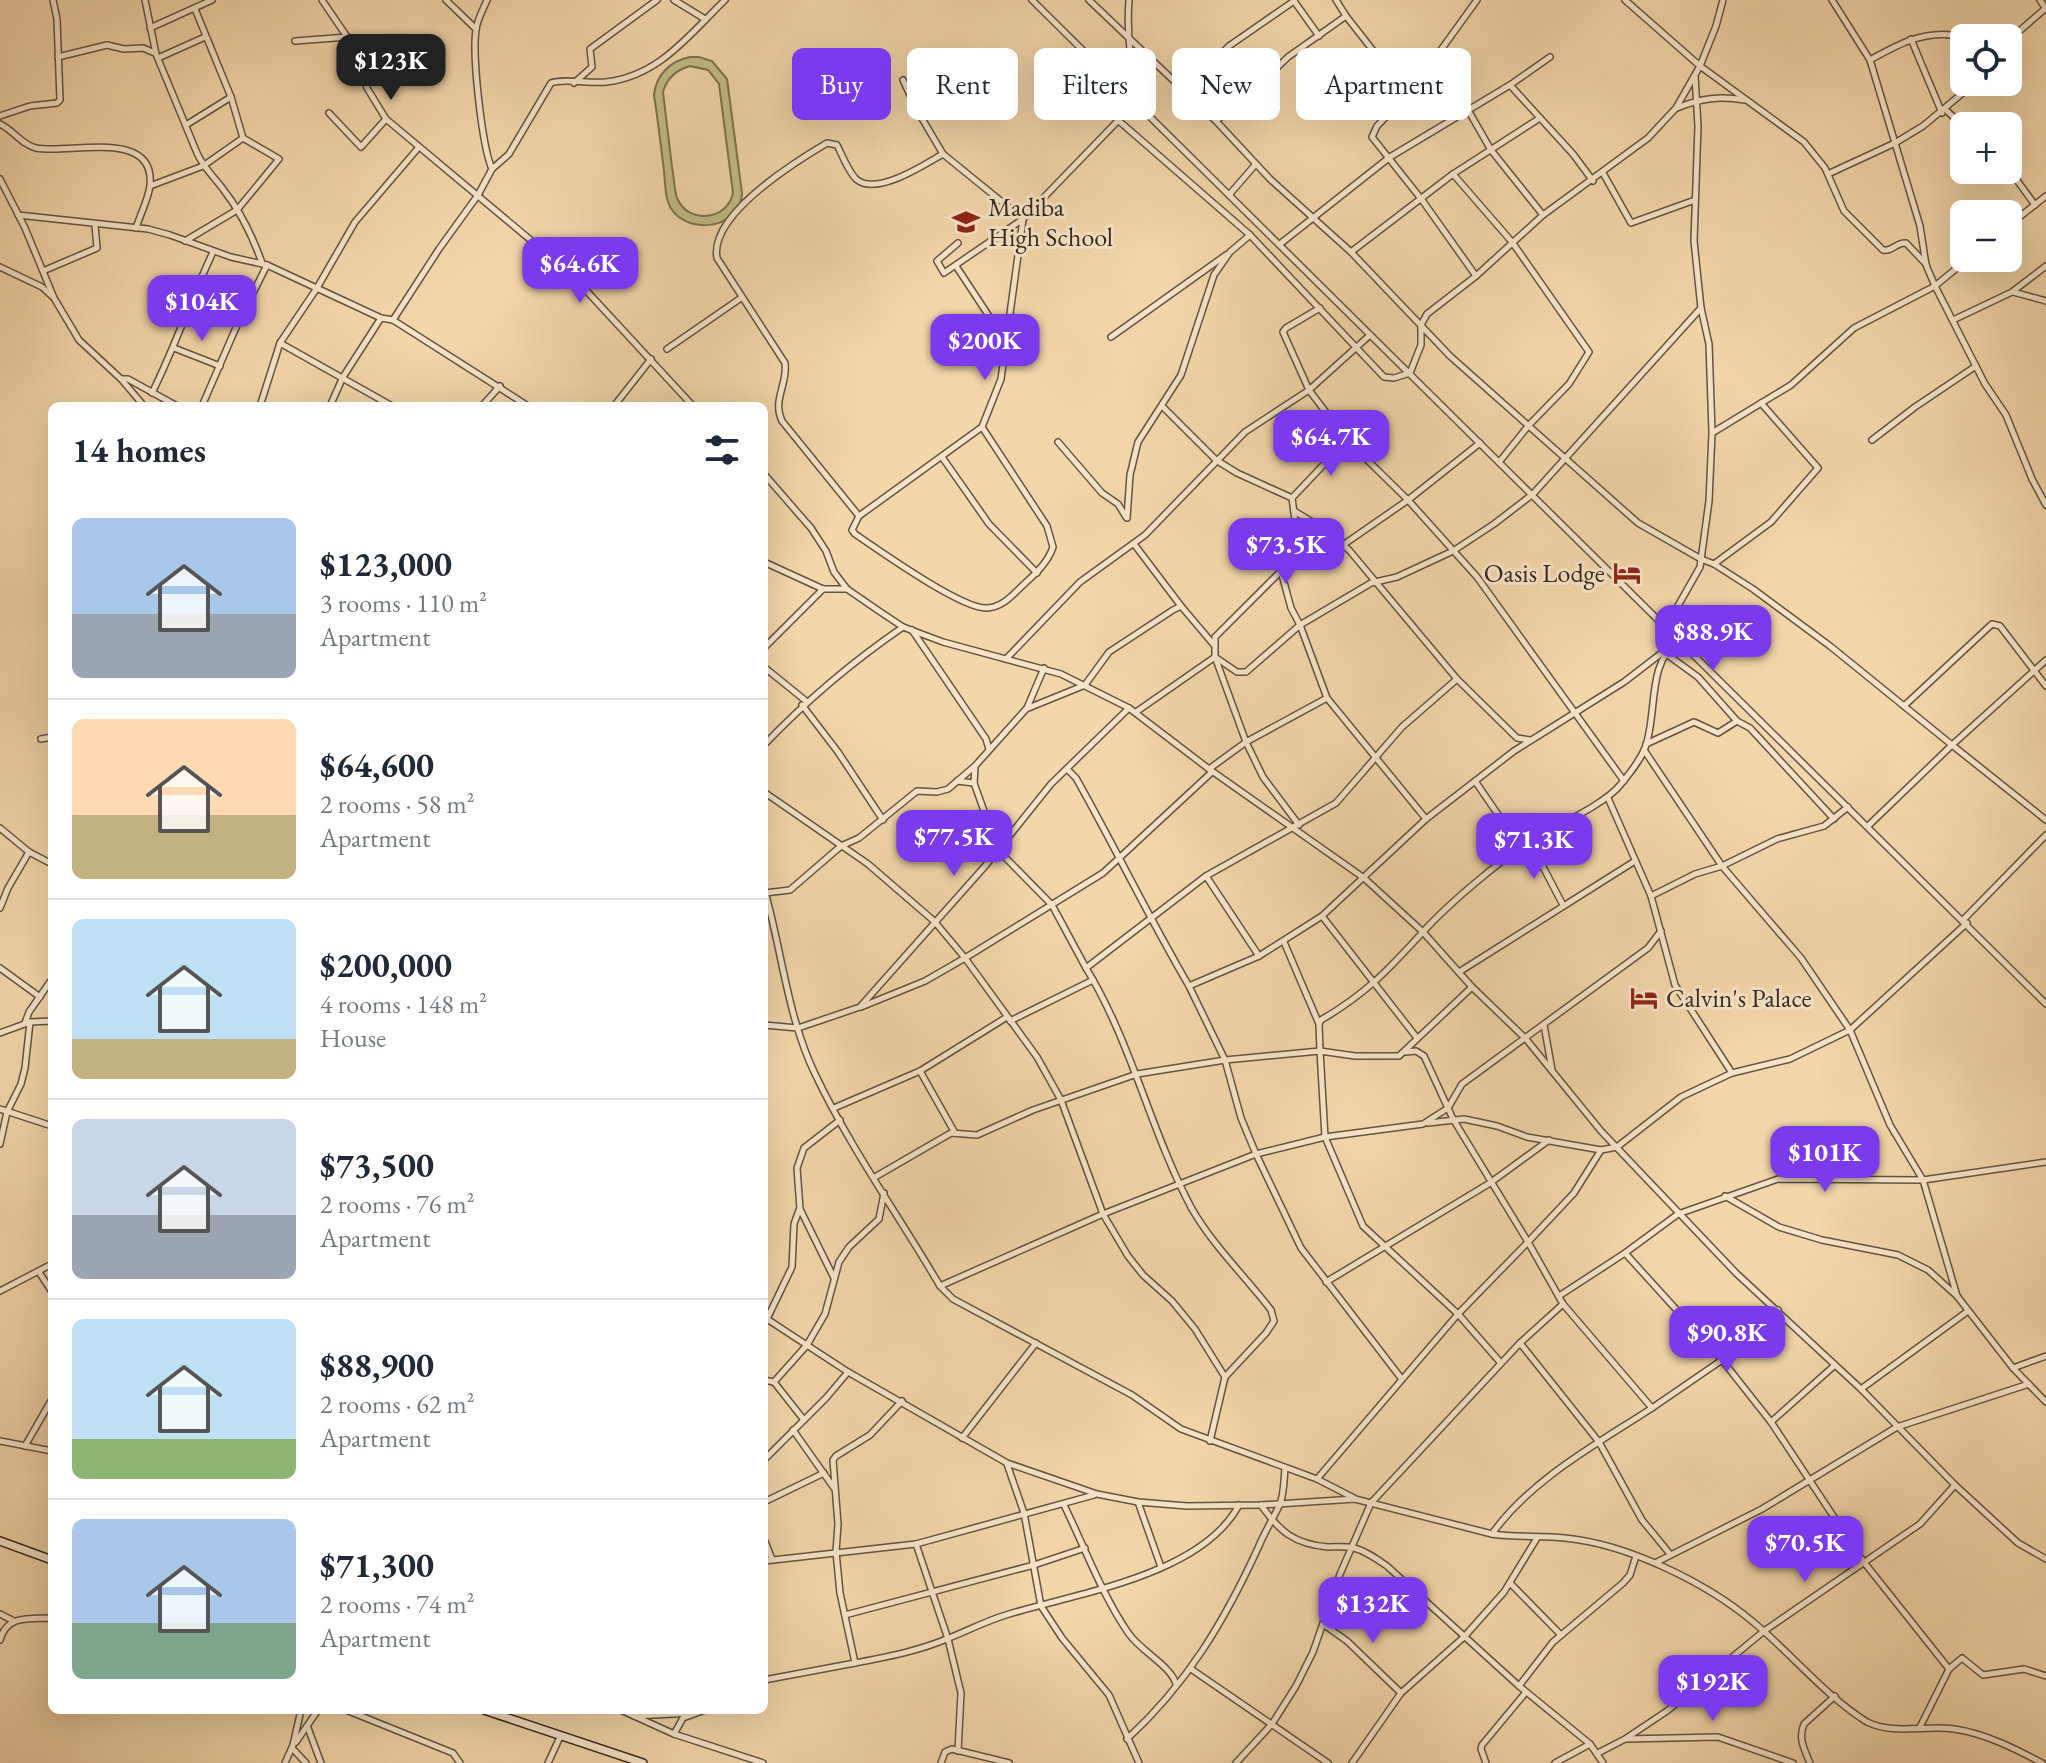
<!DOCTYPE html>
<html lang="en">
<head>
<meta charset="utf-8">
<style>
  body { margin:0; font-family:"EB Garamond",serif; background:#f2f2f3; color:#1f2937; height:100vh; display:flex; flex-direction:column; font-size:30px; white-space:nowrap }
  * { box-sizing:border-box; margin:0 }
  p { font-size:26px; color:#747a83 }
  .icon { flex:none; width:44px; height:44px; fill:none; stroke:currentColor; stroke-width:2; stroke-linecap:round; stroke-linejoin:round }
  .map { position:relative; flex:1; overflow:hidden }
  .sheet { position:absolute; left:48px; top:402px; width:720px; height:1312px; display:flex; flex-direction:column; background:#fff; border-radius:12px; box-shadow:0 8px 32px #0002 }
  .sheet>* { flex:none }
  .hud { position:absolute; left:792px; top:48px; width:760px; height:72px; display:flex; gap:16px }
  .fabs { position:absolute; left:1950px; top:24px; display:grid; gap:16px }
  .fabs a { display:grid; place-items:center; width:72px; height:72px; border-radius:12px; background:#fff; box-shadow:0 8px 32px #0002; font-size:40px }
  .price { position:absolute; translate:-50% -68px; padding:0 18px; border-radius:16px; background:#7c3aed; color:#fff; font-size:26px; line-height:52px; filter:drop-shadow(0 2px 4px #0008) }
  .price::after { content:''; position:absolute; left:50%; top:48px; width:24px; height:18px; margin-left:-12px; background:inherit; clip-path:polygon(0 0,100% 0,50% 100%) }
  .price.selected { background:#222; color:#fff }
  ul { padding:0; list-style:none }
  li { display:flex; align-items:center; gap:24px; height:200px; padding:0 24px }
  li+li { border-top:2px solid #e0e1e3 }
  li span { display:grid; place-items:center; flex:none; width:224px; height:160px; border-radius:12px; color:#555 }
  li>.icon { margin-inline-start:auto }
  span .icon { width:96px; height:96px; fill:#fffc; stroke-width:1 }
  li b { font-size:34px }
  h2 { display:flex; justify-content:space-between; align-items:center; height:96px; padding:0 24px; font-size:34px }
  .tag { padding:0 28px; border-radius:12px; background:#fff; box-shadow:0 8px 32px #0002; font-size:28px; line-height:72px }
  .tag.selected { background:#7c3aed; color:#fff }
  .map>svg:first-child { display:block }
  .green { fill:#c3bc84; stroke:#7c7251; stroke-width:2; fill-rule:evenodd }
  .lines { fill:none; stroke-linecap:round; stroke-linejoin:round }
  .street-casing { stroke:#645441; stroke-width:8 }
  .secondary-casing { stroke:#35281e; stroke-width:10 }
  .street { stroke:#f7e4c8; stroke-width:5 }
  .secondary { stroke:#f7e4c8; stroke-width:7 }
  .labels { text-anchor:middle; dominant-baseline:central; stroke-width:6; stroke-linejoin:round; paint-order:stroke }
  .poi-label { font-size:26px; fill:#35281e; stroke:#f7e4c8; text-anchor:start }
</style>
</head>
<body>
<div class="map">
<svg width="2046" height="1763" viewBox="0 0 2046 1763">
  <rect width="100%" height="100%" fill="#f3d6aa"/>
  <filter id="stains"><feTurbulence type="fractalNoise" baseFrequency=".0025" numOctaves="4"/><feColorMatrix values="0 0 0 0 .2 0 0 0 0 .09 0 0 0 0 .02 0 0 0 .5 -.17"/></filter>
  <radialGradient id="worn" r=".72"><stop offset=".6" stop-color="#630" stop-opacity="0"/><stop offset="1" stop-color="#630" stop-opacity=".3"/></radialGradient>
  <path class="green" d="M690,57H699L712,61L727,79L742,193C742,231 680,237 668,202C665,193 665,181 664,171C661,146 658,121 654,95C656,75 670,61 690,57ZM690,66L708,70L719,84L733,193C728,220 688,225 677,198C674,189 674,177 672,167C669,142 666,117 663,92C667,78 676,70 690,66Z"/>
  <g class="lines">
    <g class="street-casing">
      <g id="street">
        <path d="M145,0L156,54L197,153C203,167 214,177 223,189C240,211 253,237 262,263"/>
        <polyline points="322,0 354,47 367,88 386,119 570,273 693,406"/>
        <polyline points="446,0 476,29"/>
        <path d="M487,0C483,10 477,20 476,30C472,56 482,146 492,169"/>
        <polyline points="674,0 705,19"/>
        <polyline points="1032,0 2046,1004"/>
        <polyline points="1089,0 1216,121 1270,179 1351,252 1450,356 1638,523 1701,559 1714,564 1753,589 1830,646 1952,745 1868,826"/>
        <path d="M1129,0C1126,41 1132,70 1142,109"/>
        <polyline points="1336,0 1346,16"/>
        <path d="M1625,0L1700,66L1804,142L1825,168L1844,211L1883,250C1893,252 1896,242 1906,243L1926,264"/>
        <polyline points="1832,0 1870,60 1920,226 1926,265 1935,286 1985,384 2006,415 2032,479 2046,505"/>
        <polyline points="2040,0 2046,9"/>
        <polyline points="1294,1 1319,36"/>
        <polyline points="150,28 212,0"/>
        <polyline points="1911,39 1942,113"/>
        <polyline points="295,41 348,37"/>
        <polyline points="2008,45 2017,33 2046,8"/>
        <polyline points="58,57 107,45 124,49 143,48 155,53"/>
        <polyline points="1550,57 1510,85 1573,154 1593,181"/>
        <polyline points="158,58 205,37"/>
        <path d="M1870,60C1897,45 1920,32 1952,35L1964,52"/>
        <polyline points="1424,75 1440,71 1448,75 1491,150 1543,215"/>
        <polyline points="1695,76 1698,126 1694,241 1701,308 1709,344 1712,432"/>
        <path d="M903,80L917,110L943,154L1023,219L1001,379L982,427L859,516L852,530L855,534C880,551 960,608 986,608C1001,608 1012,596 1022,586C1034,575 1048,563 1053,547L1047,526L982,427"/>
        <polyline points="574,83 592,67 590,49 657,0"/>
        <polyline points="1184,91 1229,46 1294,1"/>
        <path d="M1677,108C1701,98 1720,96 1745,100"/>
        <polyline points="1946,110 1964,127"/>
        <polyline points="329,113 361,147 386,119"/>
        <polyline points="0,116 30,106 57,103 60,100 57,19 53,0"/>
        <polyline points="1119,121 1250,235"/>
        <polyline points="1216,121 1255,89 1288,57 1346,16 1382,62 1412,90"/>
        <path d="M0,124C13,130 22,145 36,148C68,155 156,127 150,186C148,200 140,215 136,228"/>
        <polyline points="186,125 231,97"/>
        <polyline points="2008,168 2035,205"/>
        <polyline points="1603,173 1631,223 1695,200"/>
        <polyline points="1453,174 1512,242 1589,352 1569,384 1529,425 1500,461"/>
        <polyline points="1828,174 1895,143 1923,126 1976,82"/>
        <polyline points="0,179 25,228 54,298 79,340 121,379 144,406"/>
        <polyline points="150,186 203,166 243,138"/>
        <polyline points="1229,195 1255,165"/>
        <polyline points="18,215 148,229 170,235 231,257 267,265 381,318"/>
        <polyline points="2008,226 2046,196"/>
        <polyline points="185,241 237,210 279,159 243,138 231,97 195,9"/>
        <polyline points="958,243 937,261 944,273 1023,219 1135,103"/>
        <polyline points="1280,244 1390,157 1510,85"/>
        <polyline points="1351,252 1453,174 1540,118"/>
        <polyline points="956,266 1006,342"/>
        <polyline points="0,267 42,287 53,297"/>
        <polyline points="43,271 97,248 95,225"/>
        <polyline points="1476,276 1422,200 1372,137 1377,126 1412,90 1477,0"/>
        <polyline points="2013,292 2046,301"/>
        <polyline points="189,302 238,323"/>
        <polyline points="1320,308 1286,328 1283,332 1309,390 1347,440 1408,500 1477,577 1624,781"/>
        <polyline points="393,320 528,406"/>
        <polyline points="1953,320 2012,292 2046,266"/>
        <polyline points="1111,337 1226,255"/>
        <polyline points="280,343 392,406"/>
        <polyline points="174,348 220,366"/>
        <polyline points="667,349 741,298"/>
        <polyline points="122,379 128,379 177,406"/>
        <path d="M152,393C175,347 191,299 213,252"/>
        <polyline points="202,406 238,323 267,265"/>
        <polyline points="260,406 280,343 317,288 355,222 419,147"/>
        <path d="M330,406L343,377L381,318L393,320L439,249L478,195L492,169L509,154L551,83C563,78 591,84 606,82C659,76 689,35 725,0"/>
        <polyline points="482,406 500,386"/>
        <polyline points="614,406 651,359"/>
        <polyline points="1162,406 1216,460 1237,473 1292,498"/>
        <polyline points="1872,440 1915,407 1976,366"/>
        <polyline points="1058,442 1102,493 1118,504 1126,517"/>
        <polyline points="942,457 989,524 1037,573"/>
        <polyline points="764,474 811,528 826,551 834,572 847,589 879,611 903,627 943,642 1061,674 1129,708 1209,769 1364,878 1423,932 1472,987 1526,1039 1601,1131 1736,1273 1861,1389 1955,1485 2018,1543 2046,1559"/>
        <polyline points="1294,511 1324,529 1349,550 1457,679 1517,738 1530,740"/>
        <path d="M859,516L782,421C772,400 788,384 785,363L717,258C709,215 795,162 827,143L837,145C842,155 848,171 856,179C876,197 925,164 943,154"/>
        <polyline points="1127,518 1130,475 1138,442 1181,375 1214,275 1230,252 1250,235 1384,377 1394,378 1410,373 1421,345 1421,325 1427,314 1476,276 1543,215 1648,138 1676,108 1700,66 1716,26 1723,0"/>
        <polyline points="1134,544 1181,606"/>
        <polyline points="1343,545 1408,500 1480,443"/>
        <polyline points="764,562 823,589 847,589"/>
        <polyline points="1714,564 1771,522 1818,468 1761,403"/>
        <polyline points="1281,571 1291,608 1300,625 1327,698 1426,819"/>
        <polyline points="1666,627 1700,567 1709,501 1712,433 1791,385 1854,328 1935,286 1969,258"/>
        <polyline points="912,630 986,739 989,749"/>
        <polyline points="764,648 823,589"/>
        <polyline points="1665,653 1698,677 1737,721 1750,728 1834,819"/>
        <polyline points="1006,659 1080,582 1145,535 1245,432 1309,390 1370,335"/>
        <polyline points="2046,660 1952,745 2046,820"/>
        <polyline points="764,667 806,701"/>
        <polyline points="802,705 838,752 883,820"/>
        <polyline points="1904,706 1992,624 2000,626 2046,686"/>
        <polyline points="1027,708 1044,668"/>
        <polyline points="1136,712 1215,657 1237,672 1246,672 1300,625 1371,583 1397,577 1453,551 1494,524 1533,494 1701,308"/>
        <polyline points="41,739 52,737"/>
        <polyline points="1646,744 1694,722 1718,733 1737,721"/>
        <path d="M764,745C807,700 852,662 903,627"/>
        <polyline points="1644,750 1722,866 1801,958 1850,1030 1890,1125 1923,1180 1957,1296"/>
        <polyline points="975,767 974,783 998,850 1052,905 1086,968"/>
        <path d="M1067,769L1076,778C1115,847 1149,918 1189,986"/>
        <polyline points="1209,769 1246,742 1327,698"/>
        <polyline points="1212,772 1103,873 965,958 1037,1057 1061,1100 1103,1214 1128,1256 1143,1275 1172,1301 1195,1329 1225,1377"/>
        <polyline points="957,781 974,783"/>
        <polyline points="1475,781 1521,848"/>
        <polyline points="764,792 868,864 934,921 965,958 925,981 861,1007"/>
        <polyline points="1608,798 1651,896 1675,985 1732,1073"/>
        <polyline points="1299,825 1263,777 1246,742 1215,657 1215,637 1281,571 1297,535 1292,498 1347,440"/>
        <polyline points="0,828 29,852 52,864"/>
        <polyline points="1530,842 1563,905"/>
        <polyline points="1206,876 1259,956"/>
        <path d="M764,888C782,950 787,1017 816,1076C851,1149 899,1216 940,1286L953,1299L1132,1395L1181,1429L1317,1479L1354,1498"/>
        <polyline points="765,893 790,890 841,846 859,838 917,791 937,792 948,789 975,766 1026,709 1085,685 1109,652 1173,610 1181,606 1214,645"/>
        <polyline points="1651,896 1695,874 1722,866 1777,839 1824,826 1848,807"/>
        <polyline points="0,908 8,888 29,852"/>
        <polyline points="1964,919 2046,835"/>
        <polyline points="1284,942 1319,1024"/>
        <polyline points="0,968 40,997"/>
        <polyline points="1459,972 1635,861"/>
        <polyline points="1472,987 1399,1056 1355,1056 1320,1051 1325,1137 1363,1226 1458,1314 1500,1362"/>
        <polyline points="1010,1021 1093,980"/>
        <polyline points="25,1023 29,1012 52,979"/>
        <polyline points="764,1025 798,1028 860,1007 986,865 1051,784 1129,708"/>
        <polyline points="1544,1025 1552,1070"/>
        <polyline points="0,1033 30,1022 52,1021"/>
        <polyline points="1417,1038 1322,916 1426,819 1514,751 1624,682 1663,652"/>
        <polyline points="920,1071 955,1133"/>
        <polyline points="834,1108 920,1071 1007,1017"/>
        <polyline points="0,1109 52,1126"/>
        <polyline points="1428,1123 1464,1119 1497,1126 1527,1137 1601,1150 1617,1147 1681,1097 1700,1088 1732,1073 1790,1059 1850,1030 1967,923"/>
        <polyline points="0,1144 7,1112 21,1084 25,1068 30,1022"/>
        <polyline points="875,1177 951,1133 977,1135 1033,1110 1137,1074 1225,1060 1189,986 1259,956 1322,916"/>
        <polyline points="1725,1196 1779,1227 1822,1240 1898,1255 1928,1270 1957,1296 2013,1368 2046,1402"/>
        <polyline points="39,1272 52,1292"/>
        <polyline points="834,1278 800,1209 797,1168 804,1148 840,1120"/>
        <polyline points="1326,1282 1490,1183 1549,1140"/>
        <path d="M940,1286L1103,1214L1256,1154L1241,1118L1225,1060L1320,1051L1319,1024L1321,1020C1367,993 1387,971 1422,933C1448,904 1497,863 1529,842C1554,827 1606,804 1621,784C1630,773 1640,761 1645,748C1658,714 1646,662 1679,641"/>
        <polyline points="0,1291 52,1264"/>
        <polyline points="1559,1296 1625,1253"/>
        <polyline points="1563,1304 1528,1242 1574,1193 1601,1150"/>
        <path d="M764,1317L848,1372L1007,1463L1097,1494L1138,1502L1187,1506L1261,1505L1355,1499L1492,1534C1517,1538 1541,1535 1565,1538C1627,1544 1705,1582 1752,1621C1791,1653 1824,1695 1867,1722C1894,1735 1924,1725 1954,1729C1984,1733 2016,1749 2042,1763"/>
        <polyline points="767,1319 792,1267 794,1224 799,1210"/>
        <polyline points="2013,1368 2046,1356"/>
        <polyline points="1401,1378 1301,1248 1256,1154 1325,1137 1423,1124 1448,1108 1462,1084 1648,948 1661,931"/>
        <polyline points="764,1380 774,1382 807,1345 825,1314 839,1262 849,1247 879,1219 884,1193"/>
        <polyline points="774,1382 804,1420"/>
        <polyline points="1861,1389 1968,1311"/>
        <path d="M902,1401L870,1435L836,1456L833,1460L838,1524L836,1552L840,1593L855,1663C886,1657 919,1651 949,1638C969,1630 986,1621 1006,1615C1076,1593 1201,1576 1239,1505"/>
        <polyline points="1652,1408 1722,1360 1778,1310"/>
        <polyline points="1771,1422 1835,1365"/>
        <polyline points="793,1430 834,1488"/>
        <polyline points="962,1438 1036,1343"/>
        <polyline points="0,1441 52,1451"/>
        <path d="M1210,1441L1225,1377L1266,1333L1274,1321L1271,1310C1245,1276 1214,1247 1192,1209C1151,1133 1132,1043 1086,968L1206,876L1336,803L1402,727L1457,679"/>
        <polyline points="25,1446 52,1399"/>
        <polyline points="764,1460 826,1398 848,1372"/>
        <polyline points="1007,1464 1024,1513 1041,1606 1062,1638 1109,1695 1139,1763"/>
        <polyline points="1317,1479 1458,1314 1528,1242 1453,1119 1424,1056 1416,1051 1406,1052"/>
        <polyline points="764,1502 824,1473"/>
        <polyline points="1138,1502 1161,1567"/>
        <path d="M1064,1505C1085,1548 1102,1595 1129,1634C1142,1652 1171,1666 1176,1684"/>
        <path d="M1261,1505C1280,1532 1294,1544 1328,1547C1337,1547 1345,1546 1354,1548C1366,1551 1377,1559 1387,1566L1519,1686L1590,1744L1603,1763"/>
        <path d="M1492,1534C1530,1480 1597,1444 1652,1408L1563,1304L1520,1343"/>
        <polyline points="764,1539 772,1559"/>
        <polyline points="764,1561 916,1544"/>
        <polyline points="1657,1562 1762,1509 1897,1427 2029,1384"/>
        <polyline points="1510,1583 1561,1635"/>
        <polyline points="0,1614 12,1620"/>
        <polyline points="845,1615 1034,1565 1085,1548"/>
        <polyline points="1323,1624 1347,1641 1401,1693"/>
        <path d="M0,1640C7,1614 30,1619 52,1618"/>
        <polyline points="1191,1669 1328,1763"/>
        <polyline points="1949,1669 1863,1561 1771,1422 1722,1360 1625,1253 1678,1214 1778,1179 1923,1180 2046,1162"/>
        <polyline points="764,1680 855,1663"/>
        <polyline points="1519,1686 1553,1642 1623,1583 1630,1575 1636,1556"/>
        <polyline points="346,1710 453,1753 460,1763"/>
        <polyline points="621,1710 674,1734 763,1763"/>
        <polyline points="634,1716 693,1713"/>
        <polyline points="1920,1727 1949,1669 1962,1658 1983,1675 2024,1669 2046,1676"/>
        <polyline points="308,1728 321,1763"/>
        <polyline points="674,1734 683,1718 705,1710"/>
        <path d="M1127,1739C1187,1684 1224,1622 1258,1548C1264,1533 1273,1519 1280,1504C1284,1494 1284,1479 1285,1468"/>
        <polyline points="1626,1739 1718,1737 1793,1763"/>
        <polyline points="296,1742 318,1710"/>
        <polyline points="292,1748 306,1763"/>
        <polyline points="958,1751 961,1693 948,1639 916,1544 1094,1495"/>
        <polyline points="1598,1753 1625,1739 1667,1711 1764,1631 1920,1524 1955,1485"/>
        <polyline points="285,1763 293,1745 301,1710"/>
        <polyline points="548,1763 560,1737"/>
        <polyline points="941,1763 945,1752 952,1749 1009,1763"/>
        <polyline points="1236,1763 1272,1724 1296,1686 1313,1652 1340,1574 1371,1503 1520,1343 1599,1442 1642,1520 1670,1554"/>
        <polyline points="1352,1763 1401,1693 1464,1637 1504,1592 1537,1538"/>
        <polyline points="1486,1763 1481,1749 1482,1745 1526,1692"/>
        <polyline points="1555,1763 1590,1744"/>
        <path d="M1810,1763C1804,1749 1798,1738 1804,1724L1835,1696"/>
      </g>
    </g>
    <g class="secondary-casing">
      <g id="secondary">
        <polyline points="0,1541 52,1560"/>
        <polyline points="484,1710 643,1763"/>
      </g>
    </g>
    <use href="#street" class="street"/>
    <use href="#secondary" class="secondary"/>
  </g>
  <defs>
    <g id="school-bare" transform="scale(2.16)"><path d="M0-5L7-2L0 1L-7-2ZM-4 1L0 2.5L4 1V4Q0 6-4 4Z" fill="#8f2418" stroke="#f7e4c8" stroke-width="2.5" paint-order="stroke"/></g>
    <g id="hotel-bare" transform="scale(2.16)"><path d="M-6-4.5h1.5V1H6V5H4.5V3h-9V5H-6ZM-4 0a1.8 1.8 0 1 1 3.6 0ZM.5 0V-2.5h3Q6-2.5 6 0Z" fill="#8f2418" stroke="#f7e4c8" stroke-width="2.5" paint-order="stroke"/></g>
  </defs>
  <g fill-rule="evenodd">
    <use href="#school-bare" x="966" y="222"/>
    <use href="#hotel-bare" x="1627" y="573"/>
    <use href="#hotel-bare" x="1644" y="998"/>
  </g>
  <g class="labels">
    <g class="poi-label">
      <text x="988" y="207">Madiba<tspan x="988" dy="30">High School</tspan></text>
      <text x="1605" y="573" text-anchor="end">Oasis Lodge</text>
      <text x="1666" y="998">Calvin's Palace</text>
    </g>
  </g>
  <rect width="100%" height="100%" filter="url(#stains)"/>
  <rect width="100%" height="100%" fill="url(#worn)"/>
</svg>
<div class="fabs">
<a><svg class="icon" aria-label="locate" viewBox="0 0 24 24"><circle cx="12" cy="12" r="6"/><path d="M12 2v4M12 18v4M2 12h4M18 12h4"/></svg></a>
<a>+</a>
<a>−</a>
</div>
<b class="price selected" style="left:391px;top:102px">$123K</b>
<b class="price" style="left:580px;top:305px">$64.6K</b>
<b class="price" style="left:202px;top:343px">$104K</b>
<b class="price" style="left:985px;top:382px">$200K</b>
<b class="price" style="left:1331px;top:478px">$64.7K</b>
<b class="price" style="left:1286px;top:586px">$73.5K</b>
<b class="price" style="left:1713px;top:673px">$88.9K</b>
<b class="price" style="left:954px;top:878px">$77.5K</b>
<b class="price" style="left:1534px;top:881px">$71.3K</b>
<b class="price" style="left:1825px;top:1194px">$101K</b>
<b class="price" style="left:1727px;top:1374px">$90.8K</b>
<b class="price" style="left:1805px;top:1584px">$70.5K</b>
<b class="price" style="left:1373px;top:1645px">$132K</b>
<b class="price" style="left:1713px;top:1723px">$192K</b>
<div class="hud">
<a class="tag selected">Buy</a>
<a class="tag">Rent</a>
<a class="tag">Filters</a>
<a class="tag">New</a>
<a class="tag">Apartment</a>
</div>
<section class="sheet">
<h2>14 homes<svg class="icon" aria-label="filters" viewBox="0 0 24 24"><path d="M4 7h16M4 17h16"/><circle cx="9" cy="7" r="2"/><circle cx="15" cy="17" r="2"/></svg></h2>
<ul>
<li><span style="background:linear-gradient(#a9c7e8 60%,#9aa5b1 0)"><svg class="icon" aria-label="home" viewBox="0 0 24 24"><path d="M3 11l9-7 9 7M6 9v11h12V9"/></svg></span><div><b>$123,000</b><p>3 rooms · 110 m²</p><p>Apartment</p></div></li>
<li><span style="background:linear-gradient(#ffd9b3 60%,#c2b280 0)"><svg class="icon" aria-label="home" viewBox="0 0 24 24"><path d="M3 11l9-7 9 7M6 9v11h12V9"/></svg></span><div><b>$64,600</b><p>2 rooms · 58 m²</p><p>Apartment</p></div></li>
<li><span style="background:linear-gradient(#bfe0f5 75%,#c2b280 0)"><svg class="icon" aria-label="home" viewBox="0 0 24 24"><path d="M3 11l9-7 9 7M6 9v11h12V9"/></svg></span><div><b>$200,000</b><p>4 rooms · 148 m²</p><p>House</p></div></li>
<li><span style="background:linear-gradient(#c9d6e8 60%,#9aa5b1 0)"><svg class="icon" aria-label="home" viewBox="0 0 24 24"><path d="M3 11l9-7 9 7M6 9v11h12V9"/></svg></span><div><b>$73,500</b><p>2 rooms · 76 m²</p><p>Apartment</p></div></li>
<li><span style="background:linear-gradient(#bfe0f5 75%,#8fb573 0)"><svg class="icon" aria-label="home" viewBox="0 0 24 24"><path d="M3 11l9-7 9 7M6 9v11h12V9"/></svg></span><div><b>$88,900</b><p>2 rooms · 62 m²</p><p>Apartment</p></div></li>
<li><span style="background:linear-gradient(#a9c7e8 65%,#7fa58c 0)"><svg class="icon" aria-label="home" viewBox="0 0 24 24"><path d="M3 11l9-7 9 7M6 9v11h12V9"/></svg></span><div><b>$71,300</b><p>2 rooms · 74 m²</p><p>Apartment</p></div></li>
</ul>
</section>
</div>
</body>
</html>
